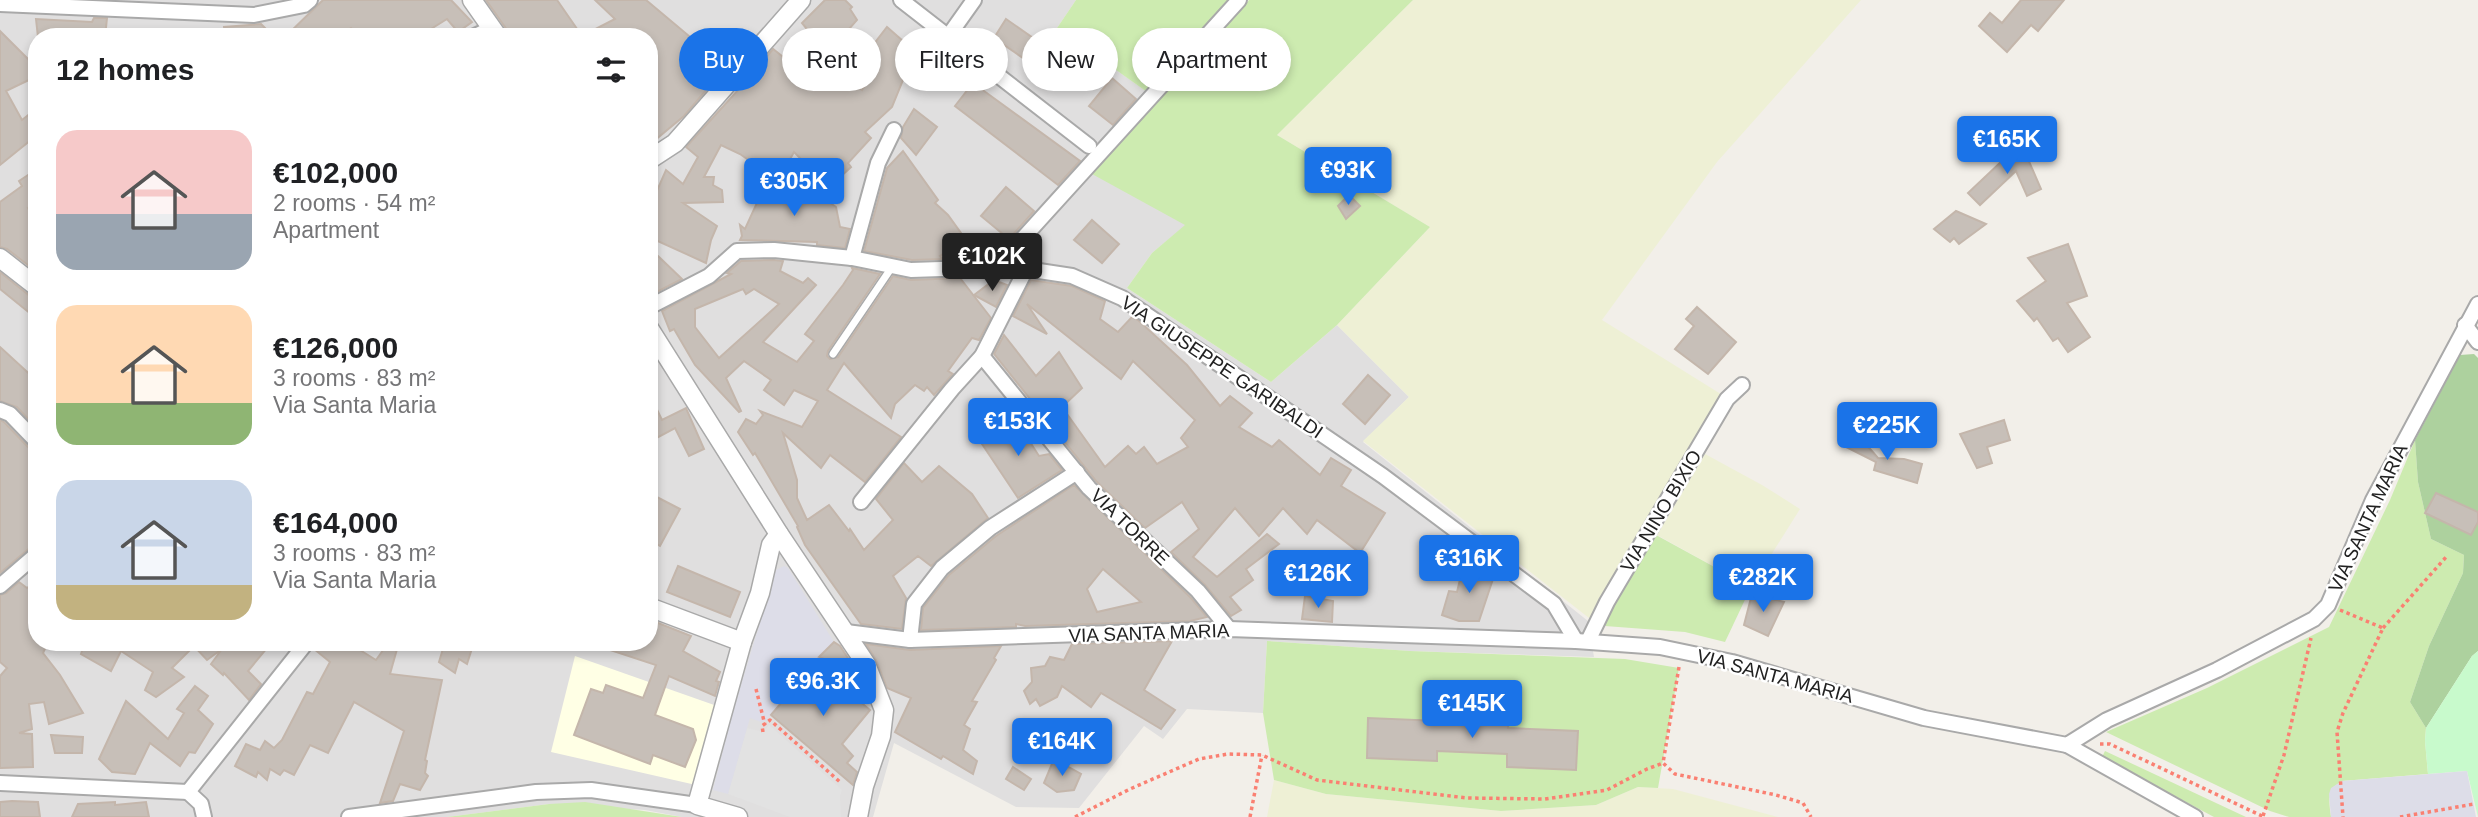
<!DOCTYPE html>
<html lang="en">
<head>
<meta charset="utf-8">
<style>
  body { margin:0; font-family:Helvetica,sans-serif; background:#f6f6f6; color:#202124; height:100vh; display:flex; flex-direction:column; font-size:26px; white-space:nowrap }
  * { box-sizing:border-box; margin:0 }
  p { font-size:23px; color:#757577 }
  .icon { flex:none; width:38px; height:38px; fill:none; stroke:currentColor; stroke-width:2; stroke-linecap:round; stroke-linejoin:round }
  .map { position:relative; flex:1; overflow:hidden }
  .panel { position:absolute; left:28px; top:28px; width:630px; height:623px; display:flex; flex-direction:column; background:#fff; border-radius:28px; box-shadow:0 4px 10px #0003 }
  .panel>* { flex:none }
  .top-card { position:absolute; left:679px; top:28px; width:665px; height:63px; display:flex; gap:14px }
  .price { position:absolute; translate:-50% -60px; padding:0 16px; border-radius:7px; background:#1a73e8; color:#fff; font-size:23px; line-height:46px; filter:drop-shadow(0 2px 4px #0008) }
  .price::after { content:''; position:absolute; left:50%; top:42px; width:21px; height:16px; margin-left:-10px; background:inherit; clip-path:polygon(0 0,100% 0,50% 100%) }
  .price.on { background:#222; color:#fff }
  ul { padding:0; list-style:none }
  li { display:flex; align-items:center; gap:21px; height:175px; padding:0 28px }
  li span { display:grid; place-items:center; flex:none; width:196px; height:140px; border-radius:21px; color:#555 }
  li>.icon { margin-inline-start:auto }
  span .icon { width:84px; height:84px; fill:#fffc; stroke-width:1 }
  li b { font-size:30px }
  h2 { display:flex; justify-content:space-between; align-items:center; height:84px; padding:0 28px; font-size:30px }
  .pill { padding:0 24px; border-radius:32px; background:#fff; box-shadow:0 4px 10px #0003; font-size:24px; line-height:63px }
  .pill.on { background:#1a73e8; color:#fff }
  .map>svg:first-child { display:block }
  .residential { fill:#e0dfdf; fill-rule:evenodd }
  .education { fill:#ffffe5 }
  .farmland { fill:#eef0d5 }
  .grass { fill:#cdebb0 }
  .forest { fill:#add19e }
  .park { fill:#c8facc }
  .parking { fill:#e2e2e2 }
  .plaza { fill:#dddde8 }
  .building { fill:#c7bfb8; stroke:#c4b6ab; stroke-width:2; fill-rule:evenodd }
  .lines { fill:none; stroke-linecap:round; stroke-linejoin:round }
  .service-casing { stroke:#a9a9a9; stroke-width:10 }
  .minor-casing { stroke:#a9a9a9; stroke-width:18 }
  .tertiary-casing { stroke:#a9a9a9; stroke-width:21 }
  .path { stroke:#fa8072; stroke-width:3.5; stroke-dasharray:3.5 3.5; stroke-linecap:butt }
  .service { stroke:#fff; stroke-width:7 }
  .minor { stroke:#fff; stroke-width:14 }
  .tertiary { stroke:#fff; stroke-width:18 }
  .labels { text-anchor:middle; dominant-baseline:central; stroke-width:5; stroke-linejoin:round; paint-order:stroke }
  .street-label { font-size:19px; fill:#222; stroke:#fff }
</style>
</head>
<body>
<div class="map">
<svg width="2478" height="817" viewBox="0 0 2478 817">
  <rect width="100%" height="100%" fill="#f2efe9"/>
  <path class="residential" d="M0,0H1076L1057,28L1157,99L1186,225L1152,253L1127,288L1271,382L1337,325L1409,397L1363,442L1588,621L1594,657L1410,651L1267,641L1263,713L1187,709L1163,739L1144,726L1079,808L1016,807L894,743L873,817H682L645,810L549,804L447,817H0ZM37,37H649V642H37Z"/>
  <polygon class="education" points="575,656 717,706 696,785 551,752"/>
  <g class="farmland">
    <polygon points="1413,0 1861,0 1717,162 1602,320 1724,396 1598,610 1589,618 1363,441 1409,397 1337,325 1430,227 1277,135"/>
    <polygon points="1705,454 1762,485 1800,509 1751,587 1657,535"/>
    <polygon points="1274,780 1326,794 1501,811 1596,805 1638,787 1673,789 1778,817 1267,817"/>
  </g>
  <g class="grass">
    <polygon points="1076,0 1231,0 1147,92 1057,28"/>
    <polygon points="1249,0 1413,0 1277,135 1430,227 1337,325 1271,382 1127,288 1152,253 1185,225 1092,174"/>
    <path d="M2415,440L2418,482L2431,539L2464,555L2463,573L2429,646L2410,702L2426,728L2425,741L2428,774L2342,781C2326,790 2329,801 2331,817H2289L2270,811L2106,732L2207,688L2329,627L2390,500Z"/>
    <polygon points="1656,535 1751,587 1725,642 1685,632 1605,626 1607,608"/>
    <polygon points="1267,641 1410,651 1625,659 1679,668 1658,788 1638,787 1596,805 1501,811 1326,794 1274,780 1263,713"/>
    <polygon points="2105,751 2246,817 2214,817 2102,757"/>
    <polygon points="585,802 682,817 447,817 549,804"/>
  </g>
  <polygon class="forest" points="2474,354 2478,358 2478,651 2472,656 2426,728 2410,702 2429,646 2463,573 2464,555 2431,539 2418,482 2415,440 2460,355"/>
  <polygon class="park" points="2478,651 2478,817 2467,771 2428,774 2425,741 2426,728 2472,656"/>
  <polygon class="parking" points="769,725 842,790 840,796 841,817 790,817 728,794 747,728 763,732"/>
  <g class="plaza">
    <polygon points="784,566 788,568 834,642 823,653 828,658 819,667 814,663 766,721 761,722 750,718 728,794 713,790 732,715 776,570"/>
    <polygon points="2467,771 2476,817 2331,817 2329,794 2331,788 2342,781"/>
  </g>
  <g class="building">
    <polygon points="323,0 451,0 472,22 458,32 447,19 418,37 360,37 351,28 339,37 285,37"/>
    <polygon points="486,0 557,0 582,36 615,19 595,0 646,0 726,67 684,116 649,145 649,37 512,37"/>
    <polygon points="825,0 845,0 852,7 850,9 857,20 827,54 802,23"/>
    <polygon points="2021,0 2064,0 2038,31 2031,25 2007,52 1979,26 1990,13 2002,23"/>
    <polygon points="94,18 107,18 105,37 38,37 36,19 92,22"/>
    <polygon points="1006,19 1036,40 1023,58 994,38"/>
    <polygon points="261,24 274,37 225,37 224,27"/>
    <polygon points="887,27 919,55 927,46 943,58 920,80 907,70 892,107 865,132 871,138 848,163 851,167 829,187 794,152 778,181 740,154 721,145 704,177 714,177 713,185 722,190 723,202 683,203 717,226 711,240 706,263 649,237 649,189 656,193 666,170 683,184 698,157 686,147 751,76 773,49 792,64 796,58 805,64 813,54 862,90 879,64 867,53"/>
    <polygon points="0,31 37,68 37,76 6,91 22,120 37,108 37,135 0,165"/>
    <polygon points="1112,78 1136,99 1113,125 1089,106"/>
    <polygon points="973,83 1080,161 1058,185 955,106"/>
    <polygon points="914,109 937,127 916,155 901,138 903,127"/>
    <polygon points="2021,143 2041,189 2027,196 2016,171 1980,205 1968,193"/>
    <polygon points="903,151 938,200 935,203 948,215 966,240 940,256 943,259 912,260 864,251 887,168"/>
    <polygon points="37,169 37,210 33,204 28,208 37,224 37,272 7,249 0,247 0,202 22,186 19,181"/>
    <polygon points="768,179 823,198 836,207 840,227 850,229 845,248 817,245 817,242 740,240 742,236 740,225 745,229"/>
    <polygon points="1006,187 1034,211 1009,239 981,216"/>
    <polygon points="1349,195 1360,206 1346,219 1338,206"/>
    <polygon points="1956,211 1986,224 1959,244 1954,238 1950,242 1934,229"/>
    <polygon points="1092,220 1119,244 1102,263 1074,240"/>
    <polygon points="2068,244 2087,296 2067,303 2090,337 2068,352 2058,338 2053,341 2037,318 2034,321 2017,301 2046,281 2028,258"/>
    <polygon points="658,256 682,279 653,294 649,288 649,272"/>
    <path d="M774,260L783,261L780,271L803,283L808,278L816,285L763,342L797,362L814,341L805,334L843,285L853,270L852,268L880,274L828,351L827,356L830,359L838,357L893,276L911,280L960,278L991,318L979,340L972,338L948,371L953,374L934,395L927,387L924,391L915,385L895,404L891,418L844,363L827,390L901,437L865,482L830,455L821,468L783,433L797,480V498L807,520L829,505L849,531L850,529L864,550L893,520L876,499L904,463L922,482L939,466L972,494L988,518L931,566L918,556L893,576L906,598L902,629L861,624L805,545L797,527L798,526L755,453L753,455L738,432L746,419L756,424L763,415L760,411L802,427L818,401L794,390L784,405L764,390L771,380L744,361L726,378L741,411L739,412L695,365L674,329L670,331L662,311L731,274L727,273L741,261ZM743,289L746,294L754,289L779,304L719,358L695,327V309Z"/>
    <polygon points="0,272 30,296 37,298 37,319 0,289"/>
    <polygon points="994,280 1007,285 996,307 974,295"/>
    <polygon points="1031,280 1072,286 1105,301 1100,319 1118,332 1132,317 1138,320 1187,365 1220,406 1230,396 1252,413 1239,427 1272,447 1279,440 1320,475 1331,458 1351,470 1341,486 1385,513 1360,553 1317,520 1307,534 1283,508 1259,536 1235,508 1193,557 1217,577 1267,534 1279,544 1246,569 1253,580 1230,597 1241,610 1231,616 1205,585 1171,552 1199,529 1182,502 1145,528 1096,481 994,354 1004,335 1036,376 1059,352 1082,388 1062,407 1105,467 1128,446 1136,454 1144,447 1157,464 1188,447 1181,438 1195,420 1133,361 1121,379 1027,304 1047,334 1013,316"/>
    <polygon points="1697,307 1736,342 1708,374 1675,349 1694,326 1686,319"/>
    <polygon points="0,347 37,381 37,428 17,407 0,401"/>
    <polygon points="1368,375 1390,395 1365,424 1343,404"/>
    <polygon points="649,393 662,420 686,408 704,449 689,456 675,428 649,442"/>
    <polygon points="0,420 4,422 30,449 37,451 37,545 31,547 0,573"/>
    <polygon points="1001,420 1011,431 1019,425 1039,456 1049,454 1062,470 1018,498 978,438"/>
    <polygon points="2004,420 2010,440 1987,447 1992,463 1977,468 1960,434"/>
    <polygon points="1856,433 1878,458 1904,459 1922,464 1917,483 1874,470 1876,462 1844,446"/>
    <path d="M1074,485L1191,598L1207,617L1190,621L1025,626L1016,624V627L921,630L923,608L949,575L996,536ZM1103,569L1141,602L1097,612L1087,589Z"/>
    <polygon points="649,493 680,509 660,546 649,540"/>
    <polygon points="2436,493 2478,512 2478,522 2471,535 2425,513"/>
    <polygon points="1464,563 1495,573 1479,621 1459,621 1442,615 1449,591 1457,592"/>
    <polygon points="678,566 740,592 730,617 667,592"/>
    <polygon points="37,581 37,624 30,618 37,632 37,642 48,642 43,653 60,675 83,713 49,724 44,702 29,704 32,729 19,733 32,734 33,767 0,768 0,676 7,668 0,662 0,595 6,593 19,582 27,588"/>
    <polygon points="1752,594 1784,602 1768,636 1744,625"/>
    <polygon points="1305,596 1333,601 1332,622 1302,619"/>
    <polygon points="653,621 691,636 683,651 720,672 716,681 719,682 715,696 669,676 655,715 693,729 696,740 685,767 653,755 650,764 574,735 591,689 603,693 606,685 643,698 656,665 595,645 595,642 649,642"/>
    <polygon points="1172,641 1144,690 1175,710 1161,729 1101,693 1091,707 1062,686 1057,697 1040,706 1036,699 1030,704 1024,691 1032,682 1031,668 1045,666 1050,657 1064,660 1072,644"/>
    <polygon points="85,642 272,642 248,671 261,684 249,700 224,673 223,675 211,664 222,649 207,660 194,646 172,668 184,677 156,697 145,690 153,672 121,651 111,671 81,654"/>
    <polygon points="316,642 347,642 376,660 389,642 399,642 390,674 442,680 425,760 427,761 425,773 428,776 420,790 400,784 393,801 380,803 404,731 354,702 328,753 310,745 294,775 284,770 280,775 270,769 267,780 258,772 256,777 235,766 246,744 260,750 265,741 274,748 282,740 307,692 313,694 330,662 314,649"/>
    <polygon points="445,642 474,642 467,664 459,659 455,673 439,662"/>
    <polygon points="834,642 840,646 857,672 819,657"/>
    <polygon points="866,644 910,650 1001,646 994,658 996,660 972,701 977,702 964,725 970,729 963,750 977,761 973,774 943,756 941,759 895,732 911,698 887,688 876,660"/>
    <polygon points="815,663 870,710 842,744 853,756 847,763 857,772 853,785 771,715"/>
    <polygon points="195,686 208,696 198,710 213,724 195,753 189,752 180,766 150,743 135,774 112,772 99,759 126,701 168,739 184,713 177,709"/>
    <polygon points="1439,711 1509,714 1508,728 1578,731 1576,770 1507,767 1507,754 1437,751 1437,761 1367,758 1368,718 1439,721"/>
    <polygon points="51,735 83,737 82,753 55,753"/>
    <polygon points="1054,759 1081,774 1074,790 1057,792 1044,783"/>
    <polygon points="1013,767 1031,779 1024,790 1006,779"/>
    <polygon points="12,801 38,802 40,817 0,817 0,802"/>
    <polygon points="115,802 115,805 146,802 149,817 72,817 78,804"/>
  </g>
  <g class="lines">
    <g class="service-casing">
      <polyline id="service" points="833,354 892,267"/>
    </g>
    <g class="minor-casing">
      <g id="minor">
        <polyline points="901,0 1089,146"/>
        <polyline points="0,4 254,15 304,5 310,0"/>
        <polyline points="473,37 492,28"/>
        <polyline points="947,38 974,0"/>
        <polyline points="852,258 878,163 894,130"/>
        <polyline points="1002,267 1014,248 1239,0"/>
        <polyline points="649,307 709,276 737,251 774,250 852,258 911,270 1002,267 1026,269 1072,276 1122,298 1383,476 1554,604 1576,641"/>
        <polyline points="2465,325 2478,342"/>
        <polyline points="982,356 1089,488 1198,591 1229,629"/>
        <polyline points="0,410 10,414 37,442"/>
        <polyline points="861,502 952,389 982,356 1026,269"/>
        <polyline points="0,586 37,554"/>
        <polyline points="846,632 910,640 1229,629 1576,641 1660,647 1732,662 1924,718 2067,745 2107,720 2217,670 2314,619 2328,605 2373,500 2478,304"/>
        <polyline points="910,640 914,604 942,568 990,528 1077,472"/>
        <polyline points="1588,641 1607,602 1727,399 1742,385"/>
        <polyline points="2067,745 2195,817"/>
        <polyline points="0,783 188,792"/>
        <polyline points="188,792 307,642"/>
        <polyline points="188,792 201,804 204,817"/>
        <polyline points="349,817 536,792 591,790 697,805"/>
      </g>
    </g>
    <g class="tertiary-casing">
      <g id="tertiary">
        <polyline points="472,0 498,37"/>
        <polyline points="649,160 675,143 801,0"/>
        <polyline points="0,258 37,287"/>
        <polyline points="649,328 779,534 866,664 884,710 881,736 864,786 858,817"/>
        <polyline points="649,607 742,642"/>
        <polyline points="738,817 697,805 742,642 760,593 771,545 779,534"/>
      </g>
    </g>
    <g class="path">
      <polyline points="2340,610 2383,628 2343,713 2337,732 2343,817"/>
      <polyline points="2383,628 2447,556"/>
      <polyline points="1679,667 1663,763 1675,774 1776,795 1803,803 1811,817"/>
      <polyline points="756,689 765,725"/>
      <polyline points="763,732 762,726 770,720 840,782"/>
      <polyline points="2100,744 2110,744 2264,817"/>
      <polyline points="2263,816 2284,755 2311,638"/>
      <polyline points="1075,817 1130,789 1199,759 1228,754 1262,755 1317,780 1467,798 1545,799 1607,790 1647,769 1663,763"/>
      <polyline points="1250,817 1262,755"/>
      <polyline points="2400,817 2474,804"/>
    </g>
    <use href="#service" class="service"/>
    <use href="#minor" class="minor"/>
    <use href="#tertiary" class="tertiary"/>
  </g>
  <g class="labels">
    <g class="street-label">
      <text transform="translate(1222 367) rotate(34)">VIA GIUSEPPE GARIBALDI</text>
      <text transform="translate(1661 511) rotate(-59)">VIA NINO BIXIO</text>
      <text transform="translate(2368 518) rotate(-65)">VIA SANTA MARIA</text>
      <text transform="translate(1130 527) rotate(44)">VIA TORRE</text>
      <text transform="translate(1149 633) rotate(-2)">VIA SANTA MARIA</text>
      <text transform="translate(1775 676) rotate(15)">VIA SANTA MARIA</text>
    </g>
  </g>
</svg>
<b class="price" style="left:2007px;top:176px">€165K</b>
<b class="price" style="left:1348px;top:207px">€93K</b>
<b class="price" style="left:794px;top:218px">€305K</b>
<b class="price on" style="left:992px;top:293px">€102K</b>
<b class="price" style="left:1018px;top:458px">€153K</b>
<b class="price" style="left:1887px;top:462px">€225K</b>
<b class="price" style="left:1469px;top:595px">€316K</b>
<b class="price" style="left:1318px;top:610px">€126K</b>
<b class="price" style="left:1763px;top:614px">€282K</b>
<b class="price" style="left:823px;top:718px">€96.3K</b>
<b class="price" style="left:1472px;top:740px">€145K</b>
<b class="price" style="left:1062px;top:778px">€164K</b>
<div class="top-card">
<a class="pill on">Buy</a>
<a class="pill">Rent</a>
<a class="pill">Filters</a>
<a class="pill">New</a>
<a class="pill">Apartment</a>
</div>
<section class="panel">
<h2>12 homes<svg class="icon" aria-label="filters" viewBox="0 0 24 24"><path d="M4 7h16M4 17h16"/><circle cx="9" cy="7" r="2"/><circle cx="15" cy="17" r="2"/></svg></h2>
<ul>
<li><span style="background:linear-gradient(#f6c9c9 60%,#9aa5b1 0)"><svg class="icon" aria-label="home" viewBox="0 0 24 24"><path d="M3 11l9-7 9 7M6 9v11h12V9"/></svg></span><div><b>€102,000</b><p>2 rooms · 54 m²</p><p>Apartment</p></div></li>
<li><span style="background:linear-gradient(#ffd9b3 70%,#8fb573 0)"><svg class="icon" aria-label="home" viewBox="0 0 24 24"><path d="M3 11l9-7 9 7M6 9v11h12V9"/></svg></span><div><b>€126,000</b><p>3 rooms · 83 m²</p><p>Via Santa Maria</p></div></li>
<li><span style="background:linear-gradient(#c9d6e8 75%,#c2b280 0)"><svg class="icon" aria-label="home" viewBox="0 0 24 24"><path d="M3 11l9-7 9 7M6 9v11h12V9"/></svg></span><div><b>€164,000</b><p>3 rooms · 83 m²</p><p>Via Santa Maria</p></div></li>
</ul>
</section>
</div>
</body>
</html>
